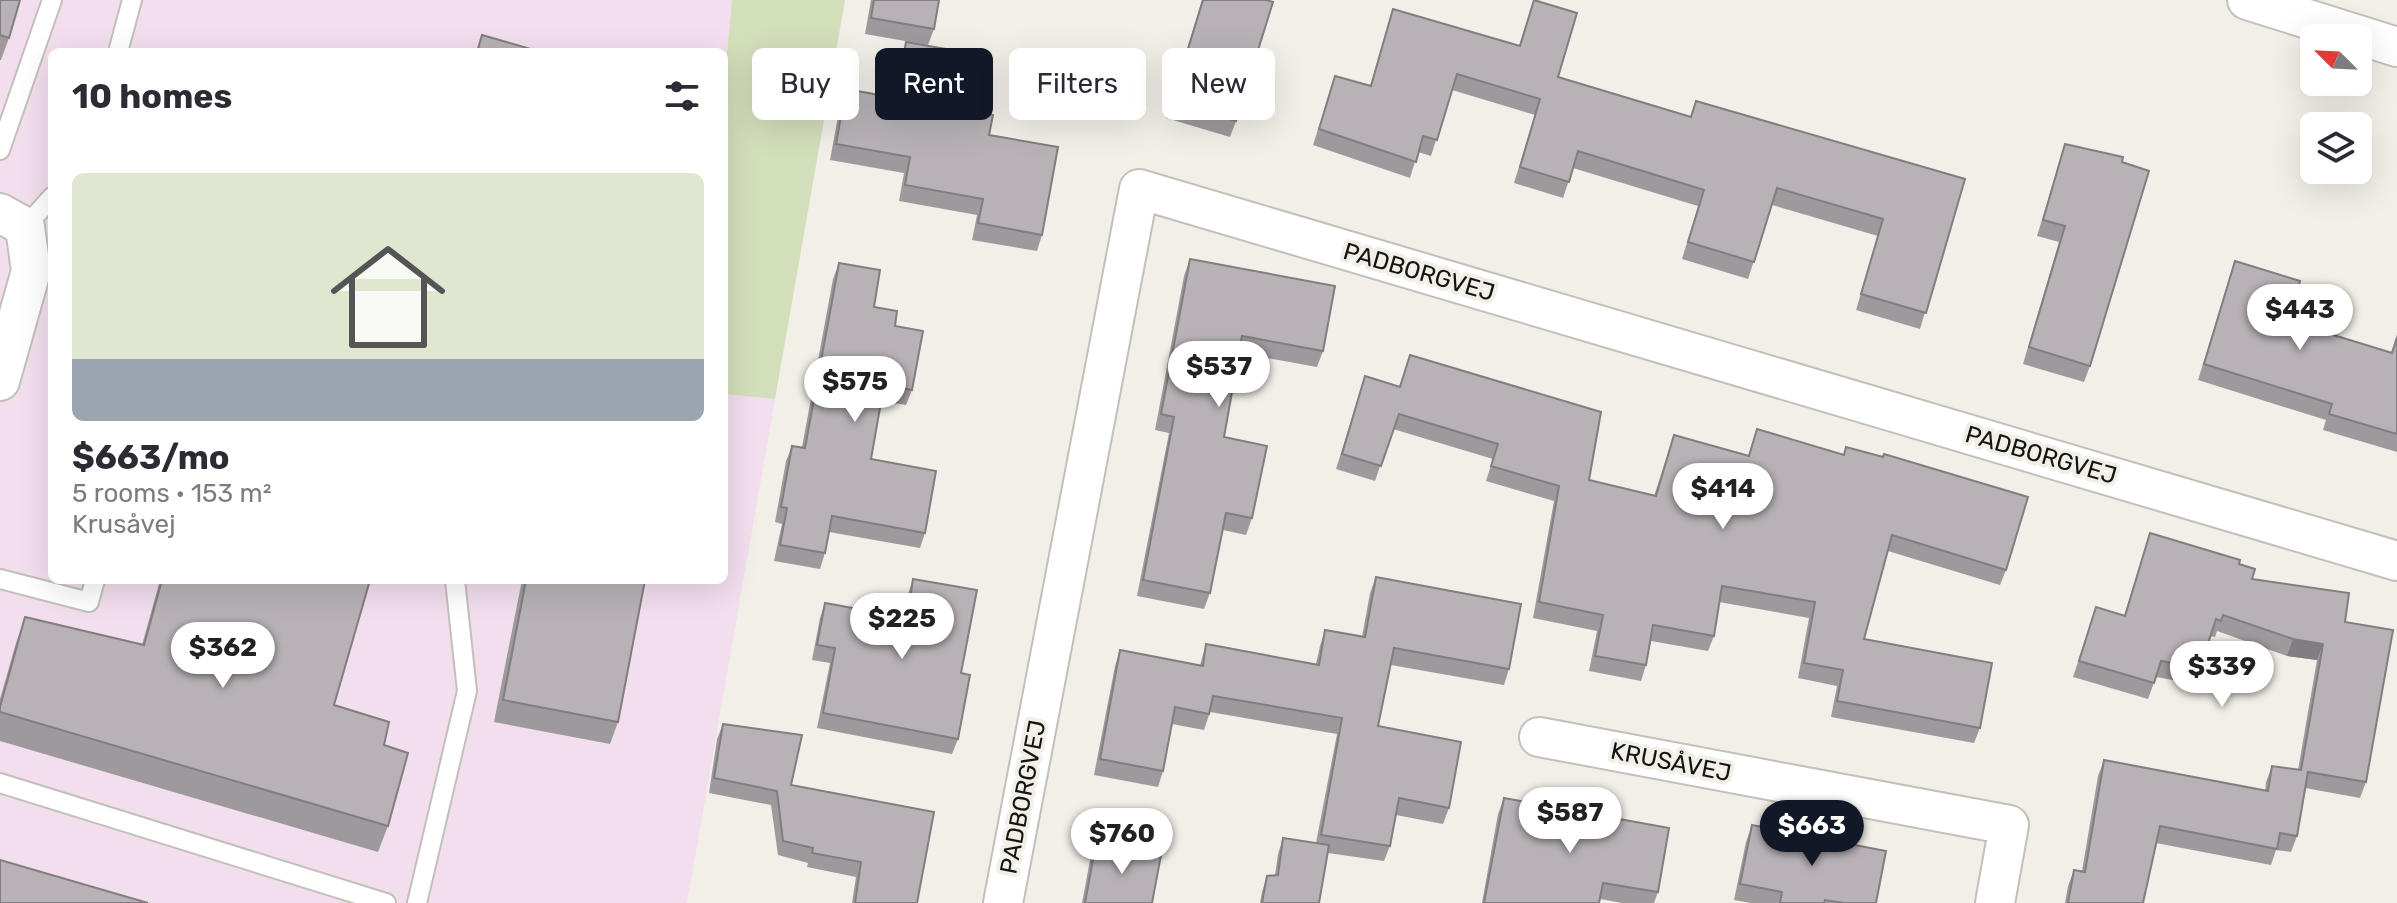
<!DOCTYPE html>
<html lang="en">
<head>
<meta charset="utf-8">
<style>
  body { margin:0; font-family:Rubik,sans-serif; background:#f2f2f3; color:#2b2b33; height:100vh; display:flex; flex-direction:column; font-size:30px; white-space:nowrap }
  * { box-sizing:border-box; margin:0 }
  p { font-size:26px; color:#7c7c81 }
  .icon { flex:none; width:44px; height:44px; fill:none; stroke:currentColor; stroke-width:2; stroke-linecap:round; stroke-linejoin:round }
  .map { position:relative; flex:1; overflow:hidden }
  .side { position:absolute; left:48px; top:48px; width:680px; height:536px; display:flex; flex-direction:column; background:#fff; border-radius:12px; box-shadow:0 8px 32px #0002 }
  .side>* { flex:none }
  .guide { position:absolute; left:752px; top:48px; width:760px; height:72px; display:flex; gap:16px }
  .needle { width:52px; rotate:294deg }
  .tools { position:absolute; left:2300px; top:24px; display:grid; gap:16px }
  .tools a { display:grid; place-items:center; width:72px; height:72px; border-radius:12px; background:#fff; box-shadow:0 8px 32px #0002; font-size:40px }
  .price { position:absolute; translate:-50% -68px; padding:0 18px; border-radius:28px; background:#fff; color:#222; font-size:26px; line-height:52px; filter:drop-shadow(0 2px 4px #0008) }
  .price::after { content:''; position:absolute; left:50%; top:48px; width:24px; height:18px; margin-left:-12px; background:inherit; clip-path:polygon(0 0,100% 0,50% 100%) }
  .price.active { background:#111827; color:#fff }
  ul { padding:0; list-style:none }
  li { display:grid; align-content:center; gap:16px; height:424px; padding:0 24px }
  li+li { border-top:2px solid #e1e1e2 }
  li span { display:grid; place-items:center; height:248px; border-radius:12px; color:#555 }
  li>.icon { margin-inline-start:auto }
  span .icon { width:144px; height:144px; fill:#fffc; stroke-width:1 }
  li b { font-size:34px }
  h2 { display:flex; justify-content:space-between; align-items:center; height:96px; padding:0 24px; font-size:34px }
  .chip { padding:0 28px; border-radius:12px; background:#fff; box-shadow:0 8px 32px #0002; font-size:28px; line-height:72px }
  .chip.active { background:#111827; color:#fff }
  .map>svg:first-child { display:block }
  .commercial { fill:#f2deed }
  .green { fill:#d3debb }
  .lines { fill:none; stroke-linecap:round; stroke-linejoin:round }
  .lane-casing { stroke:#c3c0b9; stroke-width:22 }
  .street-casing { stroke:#c3c0b9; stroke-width:42 }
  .lane { stroke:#fff; stroke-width:18 }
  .street { stroke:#fff; stroke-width:38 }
  .wall { fill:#9e999d }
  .shaded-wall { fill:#817d80 }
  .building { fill:#b8b2b7; stroke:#817d80; stroke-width:2 }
  .labels { text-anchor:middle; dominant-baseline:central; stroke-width:8; stroke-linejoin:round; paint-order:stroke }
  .street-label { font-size:24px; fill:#151411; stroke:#f1efe7 }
</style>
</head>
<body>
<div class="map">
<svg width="2397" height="903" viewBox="0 0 2397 903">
  <rect width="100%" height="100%" fill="#f1efe7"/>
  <polygon class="commercial" points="0,0 732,0 724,86 724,52 52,52 52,580 724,580 724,394 775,399 687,903 0,903"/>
  <polygon class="green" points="732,0 845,0 775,399 724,394 724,86"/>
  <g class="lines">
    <g class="lane-casing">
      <g id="lane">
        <polyline points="118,52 132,0"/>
        <polyline points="0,150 52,0"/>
        <polyline points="25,227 52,197"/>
        <polyline points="0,579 89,602 95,580"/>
        <polyline points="0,783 386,903"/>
        <polyline points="417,903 467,691 455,580"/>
      </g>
    </g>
    <g class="street-casing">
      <g id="street">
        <polyline points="2247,0 2397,47"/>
        <polyline points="0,213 25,227 31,271 0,381"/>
        <polyline points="1539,737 2009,825 1995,903"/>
        <polyline points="1003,903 1139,189 2397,561"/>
      </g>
    </g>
    <use href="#lane" class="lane"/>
    <use href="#street" class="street"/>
  </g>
  <g class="wall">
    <polygon points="0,0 9,38 1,60 0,60"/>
    <polygon points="871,0 939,0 934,29 928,45 865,34"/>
    <polygon points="1202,0 1266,0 1236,121 1230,137 1166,118"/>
    <polygon points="1534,0 1558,77 1690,117 1696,101 1965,179 1920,329 1856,310 1878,236 1772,205 1748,279 1682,259 1698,206 1573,168 1563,198 1514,183 1535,115 1452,90 1431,156 1418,152 1410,178 1313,145 1335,76 1370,86 1393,9 1519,46"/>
    <polygon points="906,42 959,109 989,135 1042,235 1037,251 972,240 977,215 899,201 904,173 830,160 840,105 846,89 893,97 900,58"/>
    <polygon points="2065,144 2122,162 2090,366 2084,382 2023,364 2059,242 2037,236"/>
    <polygon points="1190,259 1323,351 1317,367 1239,353 1224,437 1252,518 1246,535 1223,530 1210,593 1204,609 1137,596 1169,433 1155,430 1184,276"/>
    <polygon points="2235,261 2288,321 2391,353 2397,334 2397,452 2323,430 2326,420 2198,380"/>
    <polygon points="839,263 874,307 895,326 912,390 906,405 881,401 871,459 925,533 920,548 829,532 825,553 820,569 774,561 782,524 775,522 786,461 792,446 802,447 833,279"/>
    <polygon points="1410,355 1589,480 1654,496 1674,435 1748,456 1757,429 2006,570 2000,585 1888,551 1864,639 1980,728 1974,743 1831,717 1837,686 1798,678 1809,618 1719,602 1714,636 1708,651 1651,641 1646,665 1641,681 1589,671 1597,631 1533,618 1554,501 1486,481 1493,459 1393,429 1375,481 1336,469 1365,376 1399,387"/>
    <polygon points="2150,533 2239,564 2252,579 2345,622 2366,782 2360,798 2305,788 2297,836 2291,852 2276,850 2271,865 2156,843 2143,903 2065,903 2068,886 2074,870 2082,871 2098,776 2104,760 2265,791 2266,782 2272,766 2298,770 2317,660 2287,656 2217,631 2215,637 2210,636 2194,684 2156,677 2148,699 2073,677 2096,607 2124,616"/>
    <polygon points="1376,577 1509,669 1504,685 1391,665 1378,726 1449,808 1443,824 1396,815 1390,846 1384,861 1328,853 1319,903 1260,903 1262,892 1267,876 1275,875 1278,854 1283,838 1316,843 1337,734 1210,712 1204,730 1172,724 1163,771 1158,787 1094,775 1115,666 1120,650 1200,665 1206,644 1316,664 1320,646 1325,630 1362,637 1370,593"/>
    <polygon points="913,579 961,673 958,739 952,754 817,728 830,663 812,660 820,618 825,603 904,618 908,594"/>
    <polygon points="160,580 370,580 334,705 384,745 388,826 378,852 0,741 0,699 16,643 25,617 142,645"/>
    <polygon points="522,580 645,580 618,722 610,744 494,722"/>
    <polygon points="723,724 791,785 917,903 852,903 856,877 807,867 808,863 778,855 771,805 709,793 717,739"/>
    <polygon points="1504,798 1658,892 1654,903 1622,903 1600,899 1599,903 1482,903 1498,814"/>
    <polygon points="1752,825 1876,903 1751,903 1734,900 1746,842"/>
    <polygon points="1096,843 1152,903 1082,903 1090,860"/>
  </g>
  <polygon class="shaded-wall" points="2293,639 2323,644 2317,660 2287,656"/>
  <g class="building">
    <polygon points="0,0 20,0 9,38 0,35"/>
    <polygon points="874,0 939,0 934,29 871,18"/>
    <polygon points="1203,0 1266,0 1273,2 1236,121 1172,101"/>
    <polygon points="1534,0 1577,13 1558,77 1691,117 1696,101 1965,179 1926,313 1861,294 1883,219 1777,188 1754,262 1688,242 1704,190 1578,151 1569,182 1520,167 1540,99 1457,74 1437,140 1423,136 1416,162 1319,129 1335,76 1371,86 1393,9 1520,46"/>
    <polygon points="482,35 541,52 477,52"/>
    <polygon points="906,42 969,53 959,109 993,115 989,135 1058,147 1042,235 978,223 983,199 905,185 910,157 836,144 846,89 896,98"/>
    <polygon points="2065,144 2123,157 2122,162 2149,171 2090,366 2029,347 2065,226 2043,220"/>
    <polygon points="1190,259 1335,286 1323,351 1242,336 1224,437 1267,446 1252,518 1226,513 1210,593 1143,580 1174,417 1161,414"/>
    <polygon points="2235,261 2300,281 2288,321 2392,353 2397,338 2397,434 2329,414 2332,404 2204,364"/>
    <polygon points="839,263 880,270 874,307 897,311 895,326 923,331 912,390 884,385 871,459 936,471 925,533 832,516 825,553 780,545 787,508 781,507 792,446 805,448"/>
    <polygon points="1410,355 1601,412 1589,480 1656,496 1674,435 1749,456 1757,429 1844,455 1846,447 1883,457 1884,454 2028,497 2006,570 1892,535 1864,639 1992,663 1980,728 1837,701 1843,670 1804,663 1815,602 1722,586 1714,636 1653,625 1646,665 1595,656 1603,615 1539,602 1559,486 1491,466 1498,444 1399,414 1381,466 1342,454 1365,376 1400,387"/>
    <polygon points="2150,533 2240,560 2239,564 2255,569 2252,579 2349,593 2345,622 2393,630 2366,782 2308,772 2297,836 2280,833 2277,849 2160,826 2143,903 2068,903 2074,870 2085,872 2104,760 2268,791 2272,766 2301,770 2323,644 2293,639 2223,615 2221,621 2216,619 2200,668 2161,661 2154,683 2079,661 2096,607 2125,616"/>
    <polygon points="1376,577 1521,604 1509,669 1394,648 1378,726 1461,742 1449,808 1399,798 1390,846 1321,835 1342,718 1213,696 1209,714 1175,707 1163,771 1100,759 1120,650 1203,666 1206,644 1319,665 1325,630 1365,637"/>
    <polygon points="913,579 977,590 961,673 970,675 958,739 823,713 835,648 817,645 825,603 907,618"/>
    <polygon points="162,580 370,580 334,705 389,722 384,745 408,753 388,826 0,712 0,707 25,617 144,645"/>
    <polygon points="526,580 645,580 618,722 503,700"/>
    <polygon points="723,724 802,735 791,785 934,812 917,903 855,903 861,862 812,853 813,848 783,841 777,791 714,778"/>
    <polygon points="1504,798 1669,828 1658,892 1603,883 1599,903 1484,903"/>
    <polygon points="1752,825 1886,851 1876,903 1844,903 1825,900 1824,903 1780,903 1782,892 1740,884"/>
    <polygon points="1283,838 1329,845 1319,903 1262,903 1267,876 1278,875"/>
    <polygon points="1096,843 1161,855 1152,903 1085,903"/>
    <polygon points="0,860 148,903 0,903"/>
  </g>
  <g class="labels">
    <g class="street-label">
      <text transform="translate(1419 272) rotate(16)">PADBORGVEJ</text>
      <text transform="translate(2041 455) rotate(16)">PADBORGVEJ</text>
      <text transform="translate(1671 762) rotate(11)">KRUSÅVEJ</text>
      <text transform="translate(1023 797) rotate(-79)">PADBORGVEJ</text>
    </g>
  </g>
</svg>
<div class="tools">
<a><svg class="needle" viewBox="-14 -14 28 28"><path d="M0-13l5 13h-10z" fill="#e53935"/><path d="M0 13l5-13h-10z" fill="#7c7c81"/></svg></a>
<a><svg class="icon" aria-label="layers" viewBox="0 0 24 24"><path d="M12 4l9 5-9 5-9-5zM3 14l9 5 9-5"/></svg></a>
</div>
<b class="price" style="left:2300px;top:352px">$443</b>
<b class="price" style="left:1219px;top:409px">$537</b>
<b class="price" style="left:855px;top:424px">$575</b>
<b class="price" style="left:1723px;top:531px">$414</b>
<b class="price" style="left:902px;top:661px">$225</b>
<b class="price" style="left:223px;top:690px">$362</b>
<b class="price" style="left:2222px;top:709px">$339</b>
<b class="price" style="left:1570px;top:855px">$587</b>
<b class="price active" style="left:1812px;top:868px">$663</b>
<b class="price" style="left:1122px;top:876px">$760</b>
<div class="guide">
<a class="chip">Buy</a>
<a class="chip active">Rent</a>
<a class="chip">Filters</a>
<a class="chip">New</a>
</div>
<section class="side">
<h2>10 homes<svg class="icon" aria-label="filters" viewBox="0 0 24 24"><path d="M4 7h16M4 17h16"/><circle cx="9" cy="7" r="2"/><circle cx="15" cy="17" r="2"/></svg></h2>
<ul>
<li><span style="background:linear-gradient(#dfe7d0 75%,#9aa5b1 0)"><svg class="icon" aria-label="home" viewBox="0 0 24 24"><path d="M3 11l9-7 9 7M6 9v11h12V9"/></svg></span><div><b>$663/mo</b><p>5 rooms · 153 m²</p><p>Krusåvej</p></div></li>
</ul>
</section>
</div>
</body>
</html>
